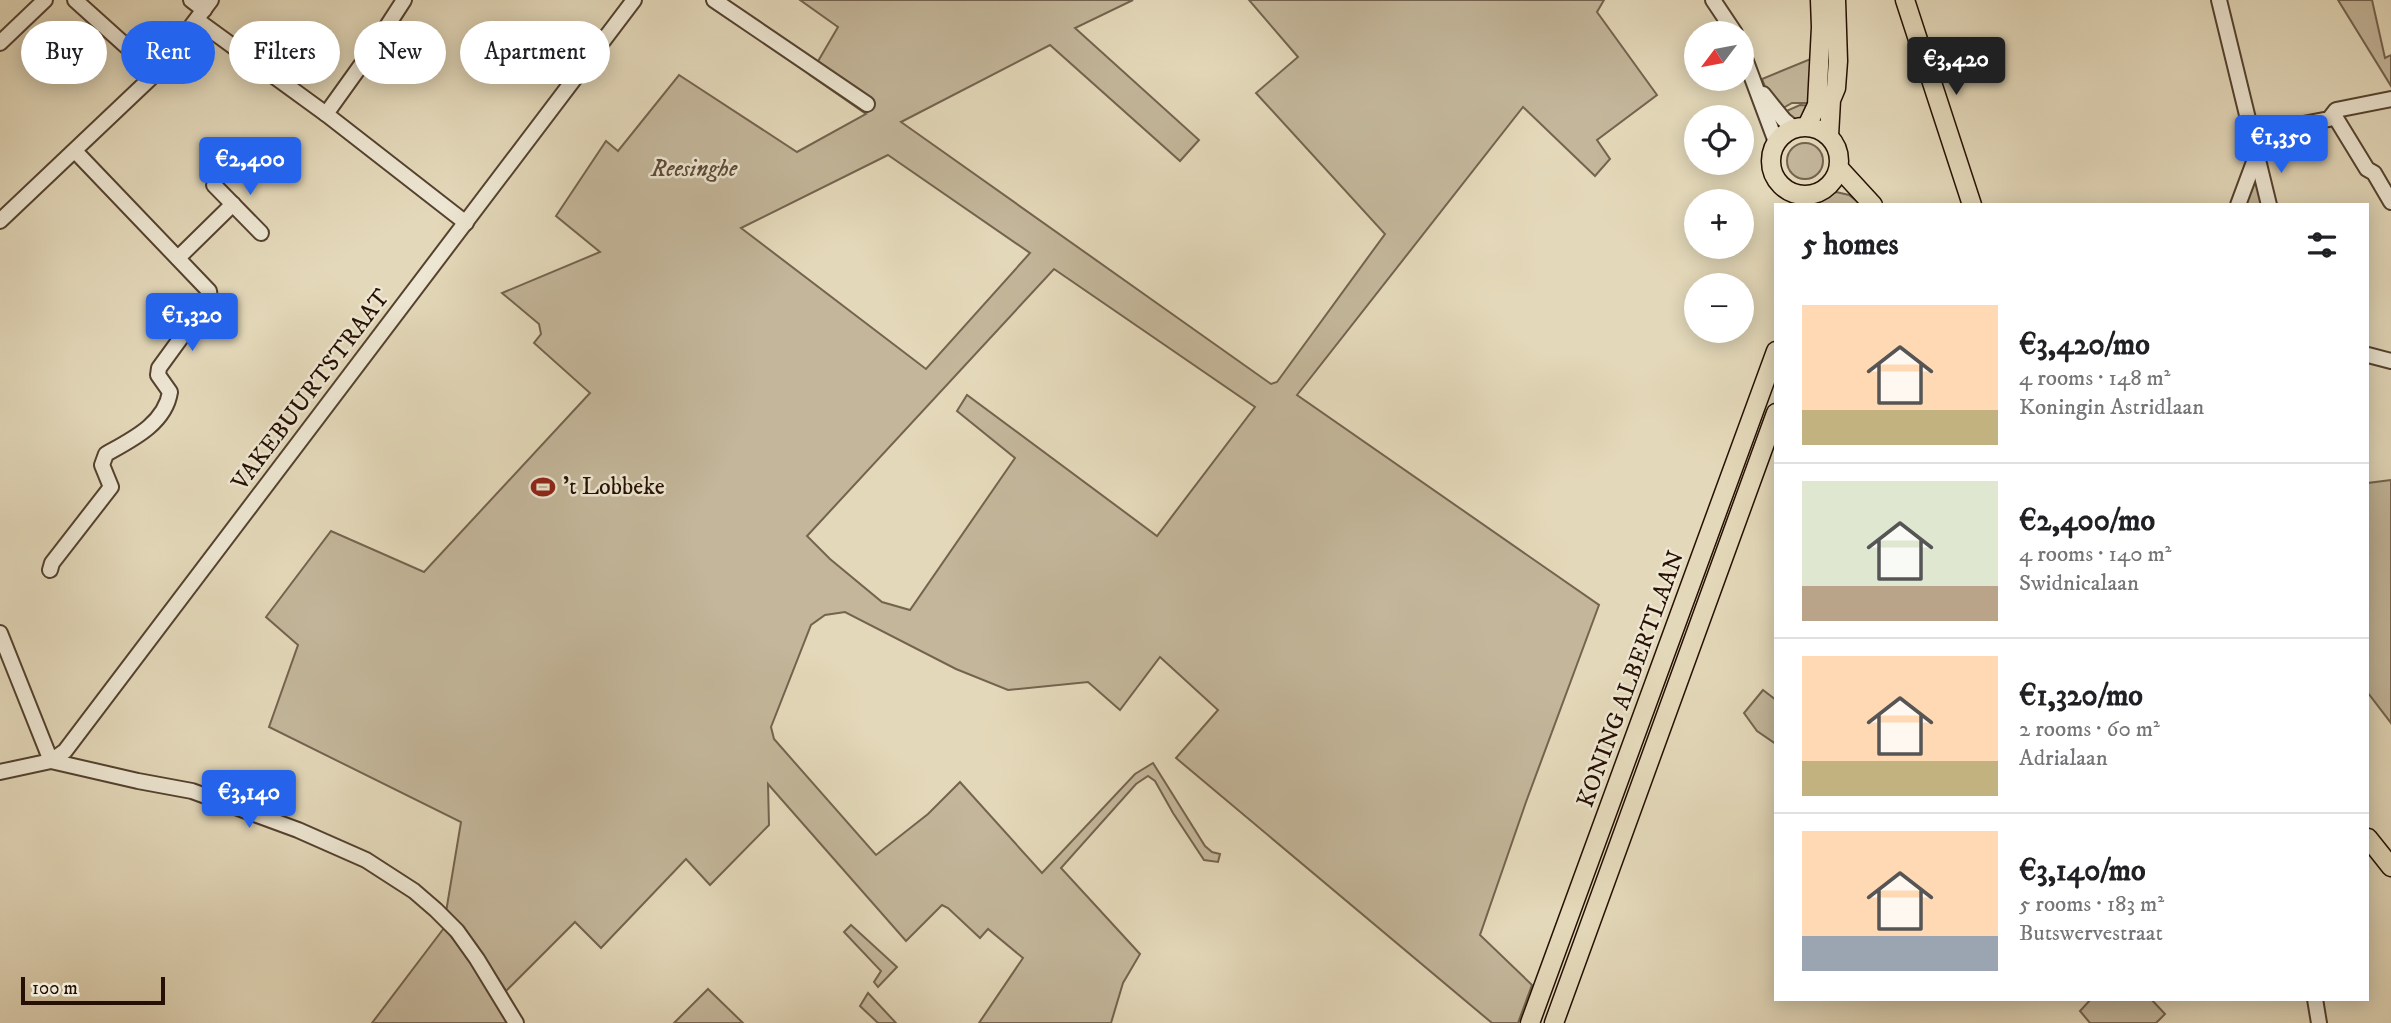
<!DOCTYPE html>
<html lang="en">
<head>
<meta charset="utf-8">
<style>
  body { margin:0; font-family:"IM FELL DW Pica",serif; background:#f2f2f2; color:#202124; height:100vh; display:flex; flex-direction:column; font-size:26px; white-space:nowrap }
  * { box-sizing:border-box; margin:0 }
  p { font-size:23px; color:#757577 }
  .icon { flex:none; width:38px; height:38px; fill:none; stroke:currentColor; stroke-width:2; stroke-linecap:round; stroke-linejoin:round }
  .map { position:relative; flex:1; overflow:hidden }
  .drawer { position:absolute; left:1774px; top:203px; width:595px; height:798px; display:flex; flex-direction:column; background:#fff; border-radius:0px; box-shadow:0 4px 18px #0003 }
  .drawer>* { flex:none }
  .banner { position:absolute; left:21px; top:21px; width:665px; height:63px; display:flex; gap:14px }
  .needle { width:46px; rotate:238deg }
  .buttons { position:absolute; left:1684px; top:21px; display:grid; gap:14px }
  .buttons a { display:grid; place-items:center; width:70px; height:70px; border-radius:50%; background:#fff; box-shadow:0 4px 18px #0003; font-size:35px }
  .scale { position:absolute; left:21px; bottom:18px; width:144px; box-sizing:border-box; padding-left:7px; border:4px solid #261003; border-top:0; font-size:19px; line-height:24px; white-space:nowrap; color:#261003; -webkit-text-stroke:5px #ede6d2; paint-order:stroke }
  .price { position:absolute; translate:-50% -60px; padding:0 16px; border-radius:7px; background:#2563eb; color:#fff; font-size:23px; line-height:46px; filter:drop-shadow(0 2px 4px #0008) }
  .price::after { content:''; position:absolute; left:50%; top:42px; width:21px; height:16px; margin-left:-10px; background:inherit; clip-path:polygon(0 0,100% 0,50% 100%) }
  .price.current { background:#222; color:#fff }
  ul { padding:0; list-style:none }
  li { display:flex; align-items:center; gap:21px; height:175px; padding:0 28px }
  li+li { border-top:2px solid #e0e0e0 }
  li span { display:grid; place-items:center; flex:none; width:196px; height:140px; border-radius:0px; color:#555 }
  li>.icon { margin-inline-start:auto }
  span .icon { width:84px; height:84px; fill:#fffc; stroke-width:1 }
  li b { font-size:30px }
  h2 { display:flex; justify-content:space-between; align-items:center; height:84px; padding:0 28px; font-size:30px }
  .pill { padding:0 24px; border-radius:32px; background:#fff; box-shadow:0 4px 18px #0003; font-size:24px; line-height:63px }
  .pill.current { background:#2563eb; color:#fff }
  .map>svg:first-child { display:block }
  .green { fill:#c3b69a; stroke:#74634e; stroke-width:2; fill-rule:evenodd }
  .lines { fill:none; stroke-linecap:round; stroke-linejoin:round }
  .stream { stroke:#715f4b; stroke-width:2.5 }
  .minor-casing { stroke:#554230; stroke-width:18 }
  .major-casing { stroke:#261003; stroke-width:21 }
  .minor { stroke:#ede6d2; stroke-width:14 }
  .major { stroke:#e3d8b9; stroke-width:18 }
  .labels { text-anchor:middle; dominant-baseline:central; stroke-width:5; stroke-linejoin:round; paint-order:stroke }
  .park-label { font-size:24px; font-style:italic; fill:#5d4a38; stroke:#ede6d2 }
  .street-label { font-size:24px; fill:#261003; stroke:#ede6d2 }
  .poi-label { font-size:24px; fill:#261003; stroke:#ede6d2; text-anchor:start }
</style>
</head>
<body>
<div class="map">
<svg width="2391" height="1023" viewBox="0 0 2391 1023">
  <rect width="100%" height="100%" fill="#e3d8b9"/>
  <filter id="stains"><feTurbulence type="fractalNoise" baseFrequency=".00286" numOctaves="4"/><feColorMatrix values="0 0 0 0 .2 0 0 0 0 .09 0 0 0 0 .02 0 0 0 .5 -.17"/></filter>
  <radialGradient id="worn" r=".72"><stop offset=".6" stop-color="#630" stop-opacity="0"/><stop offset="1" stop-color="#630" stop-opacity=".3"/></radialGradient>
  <g class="green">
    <path d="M800,0H1133L1075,28L1199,140L1180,161L1050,45L901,122L1271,384L1277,382L1385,234L1256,93L1298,57L1249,0H1604L1597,12L1657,95L1597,140L1610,159L1595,176L1523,107L1297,395L1599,605L1526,802L1480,935L1532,985L1518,1023H1492L1176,758L1218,710L1160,657L1120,710L1088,682L1008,690L956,669L845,612L825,615L811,625L771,727L774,739L876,855L928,814L960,782L1042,873L1135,774L1153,763L1205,846L1212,852L1220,854L1218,862L1204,860L1173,813L1155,781L1148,776L1136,784L1061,868L1140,954L1123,983L1111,1023H979L1023,958L988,929L980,938L948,908L942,905L906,941L768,784L769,825L710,885L686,859L601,948L575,922L506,991L477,946L446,912L461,822L269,727L298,645L266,617L331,531L424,572L590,393L534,343L541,334L539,324L502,293L600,252L556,216L606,141L618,151L679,75L797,152L866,114L810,75L838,27ZM888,155L1030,253L926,369L741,228ZM1054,269L1255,407L1157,536L967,395L957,411L1015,458L910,610L882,602L830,559L807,536Z"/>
    <polygon points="2338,0 2372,0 2385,58 2391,55 2391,86"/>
    <polygon points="1813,58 1811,103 1792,103 1783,108 1766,89 1762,79"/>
    <polygon points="1800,105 1815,106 1803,120 1794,122 1784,112"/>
    <circle cx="1805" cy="161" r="18"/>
    <polygon points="2256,178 2263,205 2244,205 2253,179"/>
    <polygon points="1836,192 1849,195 1862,205 1818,205 1825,195"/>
    <polygon points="2391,480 2391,723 2368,693 2368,483"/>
    <polygon points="1763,690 1776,700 1776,744 1757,731 1744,713"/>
    <polygon points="851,925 897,967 878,987 874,982 881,971 844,932"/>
    <polygon points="444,928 465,952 509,1023 372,1023"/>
    <polygon points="708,989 743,1023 674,1023"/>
    <polygon points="868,993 896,1023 878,1023 860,1006"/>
    <polygon points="2091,999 2151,999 2165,1014 2156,1023 2090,1023 2080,1011"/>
  </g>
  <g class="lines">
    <polyline class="stream" points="0,765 17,761"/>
    <g class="minor-casing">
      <g id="minor">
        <polyline points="75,0 156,73"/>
        <polyline points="191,0 204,10"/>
        <polyline points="714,0 867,104"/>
        <polyline points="1713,0 1735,33"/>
        <polyline points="2219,0 2269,205"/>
        <polyline points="197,20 326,114 466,223"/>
        <polyline points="0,43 45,0"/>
        <polyline points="1741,48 1776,142"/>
        <polyline points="1763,94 1784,120 1794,128"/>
        <polyline points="326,114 369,54 404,0"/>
        <polyline points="2334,115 2367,169 2374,173 2391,202"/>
        <polyline points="2253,134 2329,119 2336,110 2391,99"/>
        <polyline points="214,185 261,233"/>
        <polyline points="2238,205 2257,154"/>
        <polyline points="0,221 156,73 211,0"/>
        <polyline points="178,258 233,204"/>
        <polyline points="2368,355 2391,361"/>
        <path d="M50,570L52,563L111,487L102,465L106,454C131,440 165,424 170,392L158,375L159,368L210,298L209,291L75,151"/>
        <polyline points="0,633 51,761"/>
        <polyline points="51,761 138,781 192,791 298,830 366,860 414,891 436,910 457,931 477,959 516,1023"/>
        <polyline points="0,772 51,761 65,751 634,0"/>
        <polyline points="2315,999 2319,1023"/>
      </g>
    </g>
    <g class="major-casing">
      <g id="major">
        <polyline points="1905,0 1972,205"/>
        <polyline points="1807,126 1817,105 1821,27 1820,0"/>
        <circle cx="1805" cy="161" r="34"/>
        <polyline points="1829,136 1831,100 1836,88 1838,61 1836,0"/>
        <polyline points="1839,168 1873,205"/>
        <polyline points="2368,838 2391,867"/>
        <polyline points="1530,1023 1776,351"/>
        <polyline points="1554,1023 1776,413"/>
      </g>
    </g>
    <use href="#minor" class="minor"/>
    <use href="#major" class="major"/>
  </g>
  <defs>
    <g id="stadium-bare" transform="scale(1.89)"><path d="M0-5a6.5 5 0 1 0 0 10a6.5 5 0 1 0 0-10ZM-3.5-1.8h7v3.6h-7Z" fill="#8f2418" stroke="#ede6d2" stroke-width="2.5" paint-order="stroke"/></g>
  </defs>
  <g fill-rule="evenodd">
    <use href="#stadium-bare" x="543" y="487"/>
  </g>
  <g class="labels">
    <g class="park-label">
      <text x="694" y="169">Reesinghe</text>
    </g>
    <g class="street-label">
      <text transform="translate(311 390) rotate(-53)">VAKEBUURTSTRAAT</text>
      <text transform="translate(1631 679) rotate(-70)">KONING ALBERTLAAN</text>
    </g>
    <g class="poi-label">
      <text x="563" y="487">'t Lobbeke</text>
    </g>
  </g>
  <rect width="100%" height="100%" filter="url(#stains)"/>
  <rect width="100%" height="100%" fill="url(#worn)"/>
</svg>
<div class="buttons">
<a><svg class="needle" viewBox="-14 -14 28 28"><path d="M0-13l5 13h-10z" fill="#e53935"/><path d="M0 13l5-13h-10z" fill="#757577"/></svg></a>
<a><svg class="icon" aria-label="locate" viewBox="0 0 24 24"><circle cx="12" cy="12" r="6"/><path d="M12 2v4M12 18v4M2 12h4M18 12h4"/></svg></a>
<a>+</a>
<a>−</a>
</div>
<div class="scale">100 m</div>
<b class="price current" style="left:1956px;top:97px">€3,420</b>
<b class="price" style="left:2281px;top:175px">€1,350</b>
<b class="price" style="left:250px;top:197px">€2,400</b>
<b class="price" style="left:192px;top:353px">€1,320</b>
<b class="price" style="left:249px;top:830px">€3,140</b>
<div class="banner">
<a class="pill">Buy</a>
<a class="pill current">Rent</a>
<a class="pill">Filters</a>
<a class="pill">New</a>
<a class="pill">Apartment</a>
</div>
<section class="drawer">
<h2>5 homes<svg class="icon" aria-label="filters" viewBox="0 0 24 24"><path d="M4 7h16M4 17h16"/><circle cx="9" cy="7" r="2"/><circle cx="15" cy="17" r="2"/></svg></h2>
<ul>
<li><span style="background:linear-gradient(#ffd9b3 75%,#c2b280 0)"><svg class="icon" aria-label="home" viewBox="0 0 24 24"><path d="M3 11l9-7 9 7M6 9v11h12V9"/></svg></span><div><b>€3,420/mo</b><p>4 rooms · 148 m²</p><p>Koningin Astridlaan</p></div></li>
<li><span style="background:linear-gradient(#dfe7d0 75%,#b9a48a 0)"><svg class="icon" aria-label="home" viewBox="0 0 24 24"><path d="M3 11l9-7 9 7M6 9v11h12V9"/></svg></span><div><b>€2,400/mo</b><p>4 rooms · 140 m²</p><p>Swidnicalaan</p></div></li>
<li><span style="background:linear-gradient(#ffd9b3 75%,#c2b280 0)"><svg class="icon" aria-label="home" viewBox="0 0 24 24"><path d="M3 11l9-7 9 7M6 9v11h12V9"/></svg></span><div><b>€1,320/mo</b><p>2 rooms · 60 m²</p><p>Adrialaan</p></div></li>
<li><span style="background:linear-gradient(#ffd9b3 75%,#9aa5b1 0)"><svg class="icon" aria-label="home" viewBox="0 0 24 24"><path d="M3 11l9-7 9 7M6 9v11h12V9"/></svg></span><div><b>€3,140/mo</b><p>5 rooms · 183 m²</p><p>Butswervestraat</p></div></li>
</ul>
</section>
</div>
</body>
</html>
